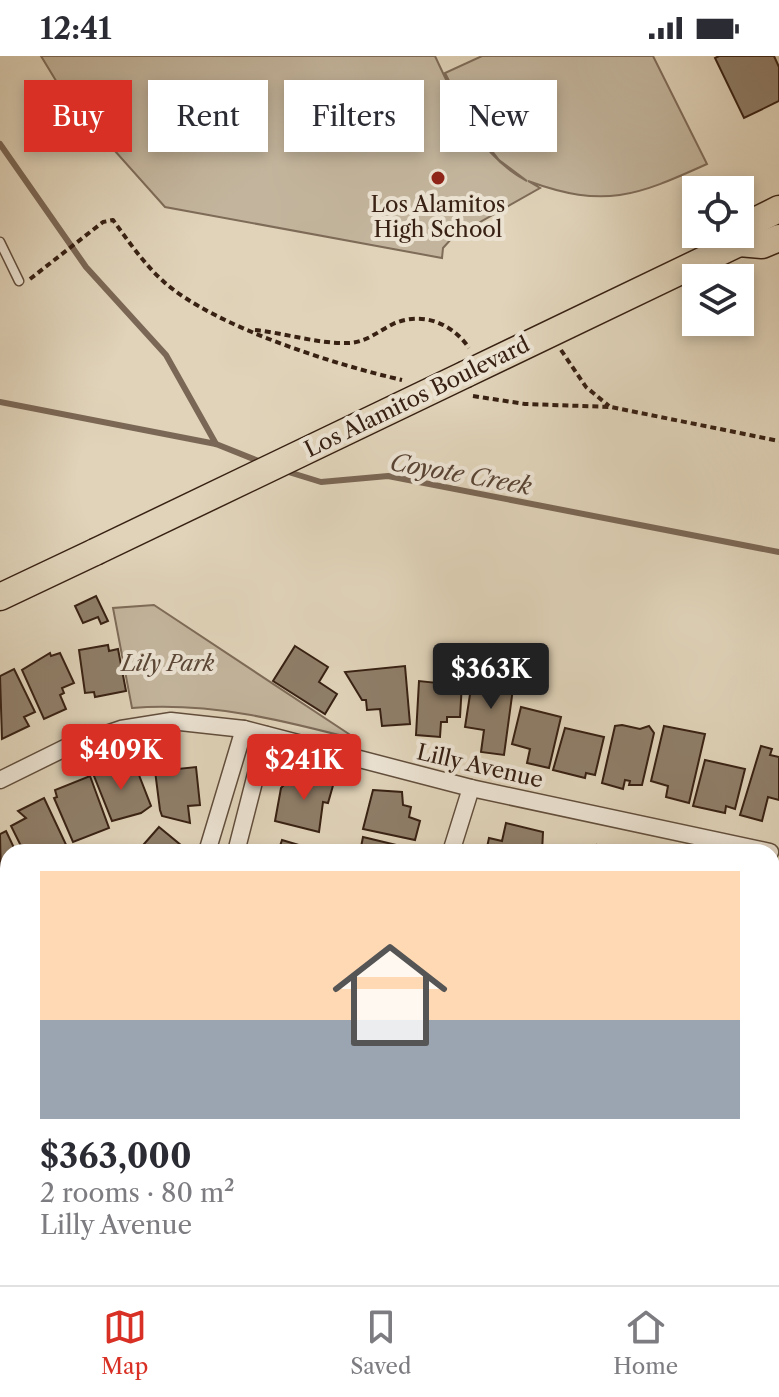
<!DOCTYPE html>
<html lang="en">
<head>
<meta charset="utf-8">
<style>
  body { margin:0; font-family:"Libre Caslon Text",serif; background:#f7f7f7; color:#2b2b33; height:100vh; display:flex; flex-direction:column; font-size:30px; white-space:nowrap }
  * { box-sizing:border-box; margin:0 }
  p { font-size:26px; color:#7c7c81 }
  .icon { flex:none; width:44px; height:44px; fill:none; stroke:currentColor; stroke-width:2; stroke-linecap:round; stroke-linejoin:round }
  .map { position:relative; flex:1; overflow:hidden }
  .details { position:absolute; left:0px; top:788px; width:780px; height:442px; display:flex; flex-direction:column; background:#fff; border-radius:24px 24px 0 0; box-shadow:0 4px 12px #0003 }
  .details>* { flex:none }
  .top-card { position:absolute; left:24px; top:24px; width:732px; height:72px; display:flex; gap:16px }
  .tools { position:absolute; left:682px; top:120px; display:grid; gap:16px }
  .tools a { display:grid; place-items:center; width:72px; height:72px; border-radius:0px; background:#fff; box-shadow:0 4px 12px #0003; font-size:40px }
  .price { position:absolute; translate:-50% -68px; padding:0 18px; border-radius:8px; background:#d93025; color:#fff; font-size:26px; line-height:52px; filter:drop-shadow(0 2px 4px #0008) }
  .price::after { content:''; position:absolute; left:50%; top:48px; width:24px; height:18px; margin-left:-12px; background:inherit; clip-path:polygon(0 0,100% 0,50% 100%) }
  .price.active { background:#222; color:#fff }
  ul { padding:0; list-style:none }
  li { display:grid; align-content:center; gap:16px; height:424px; padding:0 40px }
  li+li { border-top:2px solid #e1e1e2 }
  li span { display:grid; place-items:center; height:248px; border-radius:0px; color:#555 }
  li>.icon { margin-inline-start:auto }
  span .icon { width:144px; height:144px; fill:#fffc; stroke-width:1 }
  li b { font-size:34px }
  .tag { padding:0 28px; border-radius:0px; background:#fff; box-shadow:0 4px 12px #0003; font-size:28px; line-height:72px }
  .tag.active { background:#d93025; color:#fff }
  .status { display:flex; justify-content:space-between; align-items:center; height:56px; padding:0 40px; background:#fff; direction:ltr }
  .status svg { height:22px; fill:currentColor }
  .tabs { display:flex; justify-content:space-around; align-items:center; height:112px; border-top:2px solid #e1e1e2; background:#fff; font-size:22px; color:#7c7c81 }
  .tabs a { display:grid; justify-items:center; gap:4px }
  .tabs .active { color:#d93025 }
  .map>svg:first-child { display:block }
  .green { fill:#c3b59d; stroke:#7e6b58; stroke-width:2 }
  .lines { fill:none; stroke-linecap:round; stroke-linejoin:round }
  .stream { stroke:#7b6755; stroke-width:6 }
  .building { fill:#8f7e69; stroke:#382113; stroke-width:2 }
  .service-casing { stroke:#624e3c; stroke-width:11 }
  .minor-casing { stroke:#624e3c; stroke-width:19 }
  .primary-casing { stroke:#382113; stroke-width:29 }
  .path { stroke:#382113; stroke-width:4; stroke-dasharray:6 4; stroke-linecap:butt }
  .service { stroke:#ebe2d2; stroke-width:8 }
  .minor { stroke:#ebe2d2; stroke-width:16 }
  .primary { stroke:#e0d3b9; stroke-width:26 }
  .primary-bridge-casing { stroke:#382113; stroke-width:29; stroke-linecap:butt }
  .primary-bridge { stroke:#e0d3b9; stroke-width:26 }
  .poi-dot { fill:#8f2418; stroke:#ebe2d2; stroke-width:3 }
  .labels { text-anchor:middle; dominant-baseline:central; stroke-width:8; stroke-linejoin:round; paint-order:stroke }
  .poi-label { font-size:22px; fill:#382113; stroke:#ebe2d2 }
  .street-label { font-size:22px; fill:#382113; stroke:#ebe2d2 }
  .park-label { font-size:22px; font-style:italic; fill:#5b4636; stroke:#ebe2d2 }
  .water-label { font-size:24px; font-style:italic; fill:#594434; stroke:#ebe2d2 }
</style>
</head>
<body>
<div class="status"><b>12:41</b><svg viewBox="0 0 49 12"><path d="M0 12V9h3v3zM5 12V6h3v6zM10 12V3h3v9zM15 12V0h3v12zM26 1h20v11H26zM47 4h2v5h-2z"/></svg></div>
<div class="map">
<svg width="779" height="1229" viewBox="0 0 779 1229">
  <rect width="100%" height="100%" fill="#e0d3b9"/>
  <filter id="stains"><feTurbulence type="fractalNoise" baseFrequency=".0025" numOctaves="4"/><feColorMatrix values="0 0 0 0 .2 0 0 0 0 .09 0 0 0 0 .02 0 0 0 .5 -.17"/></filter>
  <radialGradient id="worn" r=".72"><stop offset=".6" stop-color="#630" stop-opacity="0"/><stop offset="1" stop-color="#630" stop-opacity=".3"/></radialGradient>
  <g class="green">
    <path d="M41,0H435C457,47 479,100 527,125L499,104L471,68L445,17L482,0H653L707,108C636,140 605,153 528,125L540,132L452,182L443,192L442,202L165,151L64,38Z"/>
    <path d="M154,549L358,684C282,664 211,646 132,652L113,552Z"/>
  </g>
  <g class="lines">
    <g class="stream">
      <polyline points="0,88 86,211 166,299 216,388"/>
      <polyline points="0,346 216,388 261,406"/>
      <polyline points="282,414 321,426 388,420 779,496"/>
      <polyline points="772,1077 779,1074"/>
      <polyline points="464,1229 478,1222"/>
    </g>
  </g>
  <g class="building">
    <polygon points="719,0 774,0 779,11 779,45 744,62 715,2"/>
    <polygon points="96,540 108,565 101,568 98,561 83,567 75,550"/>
    <polygon points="108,589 109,595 118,593 126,635 95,641 94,636 85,637 79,594"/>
    <polygon points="295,590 328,611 319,626 337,638 325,658 273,625"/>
    <polygon points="50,597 51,600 60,597 74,627 62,632 64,637 60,639 66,653 44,663 22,614"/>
    <polygon points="405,610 410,668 382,670 380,653 367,654 366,644 362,644 345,616"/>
    <polygon points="14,613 35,656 24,661 29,670 2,683 0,620"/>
    <polygon points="473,619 514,625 504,699 481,696 484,674 465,671"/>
    <polygon points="437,623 462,627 460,661 447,661 447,666 441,666 440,681 416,679 419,625 437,627"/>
    <polygon points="521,651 561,661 549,712 527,707 530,693 512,688"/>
    <polygon points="622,669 640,673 649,670 654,677 642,729 629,729 630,725 625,724 623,733 602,727 615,670"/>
    <polygon points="664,670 705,678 689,747 666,741 668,730 651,725"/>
    <polygon points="565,672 604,681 595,719 586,717 585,722 553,714"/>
    <polygon points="761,690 772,693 770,699 779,701 779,744 768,741 762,765 740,759"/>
    <polygon points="176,697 178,713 196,711 200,749 188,750 190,767 162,760 160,754 153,699"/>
    <polygon points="705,704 745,713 735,753 726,750 725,757 693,750"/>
    <polygon points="114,706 119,721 137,714 151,750 141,757 112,765 92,715"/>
    <polygon points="295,716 334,726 328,747 323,746 319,776 275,765 281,732 286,727 292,728"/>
    <polygon points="90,720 109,772 73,786 54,742 57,741 55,734"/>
    <polygon points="373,734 402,736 403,749 411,751 409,761 420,765 415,784 363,773"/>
    <polygon points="44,742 69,795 67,796 24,796 11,770 26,762 18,755"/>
    <polygon points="506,767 543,776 542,796 486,796 489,782 502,785"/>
    <polygon points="159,771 182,790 177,796 137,796"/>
    <polygon points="6,775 16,796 8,796 8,821 1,824 0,778"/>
    <polygon points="363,781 413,793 412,796 360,796"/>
    <polygon points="282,784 319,795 319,796 278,796"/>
    <polygon points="597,789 627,796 595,796"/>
    <polygon points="5,889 8,955 0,959 0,891"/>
    <polygon points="772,914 779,929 779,951 772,955"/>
    <polygon points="779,958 779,1003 772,1007 772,962"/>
    <polygon points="8,1051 8,1077 3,1080 0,1055"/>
    <polygon points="779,1167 779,1210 778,1210 772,1199 772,1171"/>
    <polygon points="96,1222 143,1222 142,1229 95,1229"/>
    <polygon points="206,1222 248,1222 246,1229 204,1229"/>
    <polygon points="266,1222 315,1222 300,1229 269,1229"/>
    <polygon points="677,1222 724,1222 727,1229 681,1229"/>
    <polygon points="731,1222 768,1222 765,1224 768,1229 734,1229"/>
  </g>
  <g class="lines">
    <g class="service-casing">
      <polyline id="service" points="0,186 19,225"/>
    </g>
    <g class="minor-casing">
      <g id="minor">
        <polyline points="0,724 65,692 121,673 171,665 244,673 471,732 770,796"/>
        <polyline points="207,796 244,673"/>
        <polyline points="236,796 266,679"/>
        <polyline points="451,796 471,732"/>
        <polyline points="0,985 8,982"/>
        <polyline points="0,1015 8,1011"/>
        <polyline points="0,1154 8,1171"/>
        <polyline points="32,1222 35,1229"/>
      </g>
    </g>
    <g class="primary-casing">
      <g id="primary">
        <polyline points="739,187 762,189 779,182"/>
        <polyline points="466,318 739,187 753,166 779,153"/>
        <polyline points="0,541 95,496"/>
      </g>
    </g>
    <g class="path">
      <path d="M30,223L103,166L113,164C129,186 144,208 164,226C215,271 336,309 402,324"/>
      <path d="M255,274C285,277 318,288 348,287C365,287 379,275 393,268C422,255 452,267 469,292"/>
      <polyline points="561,294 586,331 609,350"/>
      <polyline points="473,340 525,348 611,351 779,385"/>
    </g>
    <use href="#service" class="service"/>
    <use href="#minor" class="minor"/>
    <use href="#primary" class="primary"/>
    <g class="primary-bridge-casing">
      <polyline id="primary-bridge" points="95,496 466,318"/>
    </g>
    <use href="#primary-bridge" class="primary-bridge"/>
  </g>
  <circle class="poi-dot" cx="438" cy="122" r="8"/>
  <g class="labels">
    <g class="poi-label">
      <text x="438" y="148">Los Alamitos<tspan x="438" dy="25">High School</tspan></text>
    </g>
    <g class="street-label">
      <text transform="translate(417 341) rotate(-26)">Los Alamitos Boulevard</text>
      <text transform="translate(480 710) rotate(13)">Lilly Avenue</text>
    </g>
    <g class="park-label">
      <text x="168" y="607">Lily Park</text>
    </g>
    <g class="water-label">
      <text transform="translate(461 418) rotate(10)">Coyote Creek</text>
    </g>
  </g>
  <rect width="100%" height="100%" filter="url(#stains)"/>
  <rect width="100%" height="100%" fill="url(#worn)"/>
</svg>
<div class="tools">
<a><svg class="icon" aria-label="locate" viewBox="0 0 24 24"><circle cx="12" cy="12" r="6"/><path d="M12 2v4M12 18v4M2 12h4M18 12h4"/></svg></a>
<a><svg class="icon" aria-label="layers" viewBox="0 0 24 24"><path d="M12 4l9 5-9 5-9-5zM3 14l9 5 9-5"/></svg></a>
</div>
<b class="price active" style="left:491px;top:655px">$363K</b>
<b class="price" style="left:121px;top:736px">$409K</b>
<b class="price" style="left:304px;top:746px">$241K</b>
<div class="top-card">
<a class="tag active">Buy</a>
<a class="tag">Rent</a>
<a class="tag">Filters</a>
<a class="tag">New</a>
</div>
<section class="details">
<ul>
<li><span style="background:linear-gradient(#ffd9b3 60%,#9aa5b1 0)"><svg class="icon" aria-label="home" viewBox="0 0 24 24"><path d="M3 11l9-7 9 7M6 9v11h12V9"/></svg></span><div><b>$363,000</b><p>2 rooms · 80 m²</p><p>Lilly Avenue</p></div></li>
</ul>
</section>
</div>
<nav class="tabs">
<a class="active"><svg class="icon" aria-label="map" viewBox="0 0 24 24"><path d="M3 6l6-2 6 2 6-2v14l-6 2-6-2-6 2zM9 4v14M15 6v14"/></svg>Map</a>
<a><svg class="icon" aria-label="saved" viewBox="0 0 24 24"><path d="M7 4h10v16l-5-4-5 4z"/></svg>Saved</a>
<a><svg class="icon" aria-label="home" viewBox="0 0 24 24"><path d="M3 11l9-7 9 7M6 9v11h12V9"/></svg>Home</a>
</nav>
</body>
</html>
